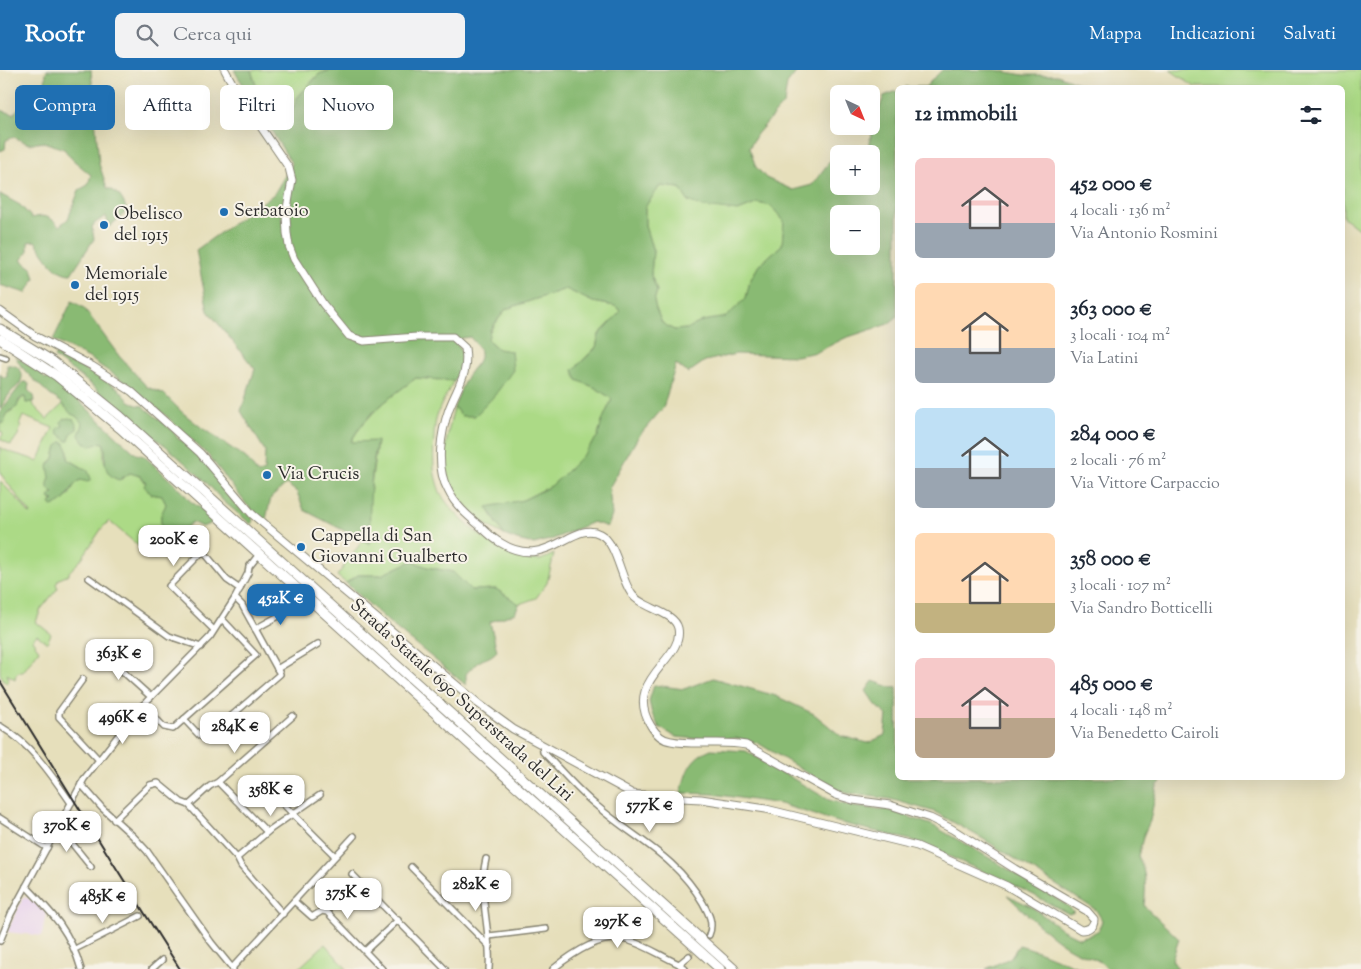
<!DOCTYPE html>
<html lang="it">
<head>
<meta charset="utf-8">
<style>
  body { margin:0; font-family:"Sorts Mill Goudy",serif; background:#f2f2f3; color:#1f2937; height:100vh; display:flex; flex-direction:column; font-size:19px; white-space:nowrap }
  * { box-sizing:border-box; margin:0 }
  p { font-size:16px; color:#747a83 }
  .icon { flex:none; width:28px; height:28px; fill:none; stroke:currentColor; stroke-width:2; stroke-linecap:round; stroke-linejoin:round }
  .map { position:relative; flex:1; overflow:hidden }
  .side { position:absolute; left:895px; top:15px; width:450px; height:695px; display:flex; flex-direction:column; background:#fff; border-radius:8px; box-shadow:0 5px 20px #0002 }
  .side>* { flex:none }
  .guide { position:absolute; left:15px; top:15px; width:475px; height:45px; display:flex; gap:10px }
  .needle { width:32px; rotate:137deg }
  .controls { position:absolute; left:830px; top:15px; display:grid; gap:10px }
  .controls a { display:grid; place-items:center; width:50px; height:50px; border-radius:8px; background:#fff; box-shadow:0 5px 20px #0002; font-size:25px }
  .price { position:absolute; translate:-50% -42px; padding:0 11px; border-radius:10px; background:#fff; color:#222; font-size:16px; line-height:32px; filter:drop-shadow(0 1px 2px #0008) }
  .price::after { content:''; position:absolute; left:50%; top:30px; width:15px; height:11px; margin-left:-8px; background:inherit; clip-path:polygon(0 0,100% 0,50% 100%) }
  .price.selected { background:#1f6fb2; color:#fff }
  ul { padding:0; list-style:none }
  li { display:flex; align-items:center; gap:15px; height:125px; padding:0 20px }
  li span { display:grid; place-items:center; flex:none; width:140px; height:100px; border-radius:8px; color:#555 }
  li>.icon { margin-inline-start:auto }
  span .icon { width:60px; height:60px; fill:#fffc; stroke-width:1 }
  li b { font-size:21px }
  h2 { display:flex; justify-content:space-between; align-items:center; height:60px; padding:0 20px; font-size:21px }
  .pill { padding:0 18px; border-radius:8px; background:#fff; box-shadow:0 5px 20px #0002; font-size:18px; line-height:45px }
  .pill.selected { background:#1f6fb2; color:#fff }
  header { display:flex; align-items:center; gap:30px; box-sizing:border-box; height:70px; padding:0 25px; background:#1f6fb2; color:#fff }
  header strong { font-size:24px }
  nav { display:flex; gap:28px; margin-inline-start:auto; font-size:18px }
  .search { width:350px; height:45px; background:#f2f2f3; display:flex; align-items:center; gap:12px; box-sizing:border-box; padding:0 18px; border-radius:8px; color:#747a83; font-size:19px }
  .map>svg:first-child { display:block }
  .built { fill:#e8d2ee }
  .green { fill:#acda86; stroke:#6c8258; fill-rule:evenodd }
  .forest { fill:#89ba73; stroke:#5a724f; fill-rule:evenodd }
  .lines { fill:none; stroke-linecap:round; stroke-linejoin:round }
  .minor-tunnel { stroke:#c1bb9e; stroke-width:5; stroke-dasharray:5 2.5; stroke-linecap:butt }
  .minor-casing { stroke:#888573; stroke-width:8 }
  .secondary-casing { stroke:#888573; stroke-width:9 }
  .trunk-casing { stroke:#888573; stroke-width:11 }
  .minor { stroke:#fff; stroke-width:5 }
  .secondary { stroke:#fff; stroke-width:7 }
  .trunk { stroke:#fff; stroke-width:9 }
  .rail { stroke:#2b2b2b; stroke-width:2 }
  .poi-dot { fill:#1f6fb2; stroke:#f7f3e8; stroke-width:2 }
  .labels { text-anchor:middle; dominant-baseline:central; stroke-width:4; stroke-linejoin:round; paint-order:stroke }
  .poi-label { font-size:18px; fill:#2b2b2b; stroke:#f7f3e8; text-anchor:start }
  .street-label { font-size:18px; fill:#2b2b2b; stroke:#f7f3e8 }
</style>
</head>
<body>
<header>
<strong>Roofr</strong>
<div class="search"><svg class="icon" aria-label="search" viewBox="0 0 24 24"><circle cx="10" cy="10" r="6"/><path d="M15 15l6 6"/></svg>Cerca qui</div>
<nav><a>Mappa</a><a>Indicazioni</a><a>Salvati</a></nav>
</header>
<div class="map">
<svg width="1361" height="899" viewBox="0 0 1361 899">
  <rect width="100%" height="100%" fill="#f7f3e8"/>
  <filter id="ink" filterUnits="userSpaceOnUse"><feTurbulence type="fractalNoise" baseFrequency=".02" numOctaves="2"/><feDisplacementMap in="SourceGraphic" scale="10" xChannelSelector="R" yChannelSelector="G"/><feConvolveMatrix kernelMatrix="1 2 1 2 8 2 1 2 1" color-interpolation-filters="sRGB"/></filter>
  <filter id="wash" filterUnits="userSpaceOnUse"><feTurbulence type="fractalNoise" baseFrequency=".0096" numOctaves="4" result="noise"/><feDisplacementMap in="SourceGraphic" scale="20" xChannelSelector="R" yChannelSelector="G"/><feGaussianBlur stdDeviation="1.12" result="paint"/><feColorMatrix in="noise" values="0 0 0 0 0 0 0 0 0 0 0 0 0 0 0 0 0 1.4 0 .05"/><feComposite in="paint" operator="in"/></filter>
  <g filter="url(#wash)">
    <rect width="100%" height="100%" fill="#e6dfbb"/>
    <polygon class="built" points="24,826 37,833 46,842 42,866 7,862"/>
    <g class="green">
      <polygon points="251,0 332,0 319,4 297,28 289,52 267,44 259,25"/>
      <polygon points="1170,0 1361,0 1361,161 1343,147 1342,18 1195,17"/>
      <polygon points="660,116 680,118 688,131 738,141 758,133 771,136 784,151 782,175 759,195 750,211 746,228 726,248 703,251 687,259 674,260 662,253 656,239 654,231 657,221 651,205 653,181 645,156 645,137"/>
      <path d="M566,219L593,232L615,236L622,242L599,264L596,277L573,300L577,310L596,318L612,329L602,351L598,366L582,386L559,409L551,416L523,430L488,438L504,465C496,460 487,456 480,450C464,437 445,413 445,391C445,372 450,354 454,337L462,346L498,279L488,270L487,265L506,239Z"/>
      <path d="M416,308L454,311C449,321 442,331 438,342C433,355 433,384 434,399C435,406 438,418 441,424C456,451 508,493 540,490C544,489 550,486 554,484L547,513L536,528L519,534L496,519L471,520L453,502L427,497L412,491L381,505H358L346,513L337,506L363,470L370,473L369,431L377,372L350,373C366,345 391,326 416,308Z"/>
      <path d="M23,327H25L26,333L33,332L34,336L47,349L63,334C69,343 78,346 84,354L81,362L93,375L103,372C105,377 104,379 104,384C103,393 108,401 114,408L122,409L130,403C143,405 146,413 151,424L162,426L166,434C165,438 162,441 161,445C160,453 163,464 168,470L176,467L182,461L154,489L109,451L102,458L80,491L69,502V505L59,509L56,514L58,518L41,539L36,552L51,564L47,573L37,565L32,570L39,580L23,602H19L16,604L15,609L7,604L9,610L6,613L0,604V411L22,434L28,443L31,444L0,403V377C12,385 26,385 38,392L53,358L23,346L19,355L21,356L18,365L11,375L0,369L3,364L1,361L0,362V354L3,353L6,344L13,340ZM64,373L68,382V389L85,399V410C72,409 74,422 66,428C62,431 54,432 50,433L53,431L51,430C55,419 50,405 49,393L54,388L57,376Z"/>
      <polygon points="325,874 347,899 298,899"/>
    </g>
    <g class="forest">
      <path d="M47,0H91L99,94L107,118C119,122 123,129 127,141L109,157L106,146L95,153L92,157L94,169L71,204C54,204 44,183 35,171L28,172V182L21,190L32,198L35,209L26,223L0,215V124L20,135L32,148C45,144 51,147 59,156L68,149L79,120L88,115L91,105L72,89L64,79L44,72L29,74L14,67L6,70L5,79L0,81V40L14,44C25,29 25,28 43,24C47,14 44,7 47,0Z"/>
      <path d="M234,0H251L259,25L267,44L289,52L297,28L319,4L332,0H798L787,14L784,33L757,64L749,78L756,97L766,108L793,120L812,115L833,87H839V116H871V84H858L868,79L872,60L884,26L897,21V247L888,254L845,268L817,282L796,286L736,284L705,291L688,303L676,294L663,338L638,367L609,418L612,445L608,457L593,452L553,469L534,474L517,470L504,465L487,437L523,430L551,416L559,409L582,386L598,366L602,351L612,329L596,318L577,310L573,300L596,278L599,265L621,241L615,236L593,232L566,219L506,239L490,260L488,270L498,279L511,281L513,300L495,325L475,346H462L454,337C459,325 463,311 471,301C475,295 481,291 480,284C480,277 474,272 470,267L462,268L456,273C467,287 463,297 454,311L416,308C392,326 364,345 351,372L377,371C370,406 369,439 370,474L304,440L297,422L286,414L271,428L265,453L247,435L209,386L164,344L126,313L89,288L53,270L72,231L84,238L119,286L147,317L164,324L183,343L202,358L246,388L258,404L264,401L265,381L241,341L255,299L208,241L196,180L274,124L292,94ZM660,116L680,118L688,131L703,137L738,141L758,133L771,136L784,151L782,175L759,195L750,211L746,228L726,247L703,251L687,259L674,260L662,253L656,239L654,231L657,221L651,205L653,181L645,156V137ZM839,144H871V176H839Z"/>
      <polygon points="942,0 996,0 1023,5 1057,5 1089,17 905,17 925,17"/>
      <path d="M56,284L118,318C125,326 131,336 143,336L173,361L178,369L185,372L215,403L234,433L252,447L253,453L251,454L223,431L205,411L166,376L145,361L88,312L54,287Z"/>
      <path d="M15,286L40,302L45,309L52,308C61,316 67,325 78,330L136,384L144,386L182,421L190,431L209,444L212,453L202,457L192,452L176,467L168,470C163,464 160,453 161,445C162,441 165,438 166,434L162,426L151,424L144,416L146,412L140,406L130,403L119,410C98,403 109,385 103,372L91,376L83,372L79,365L83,354L76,346L71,344L61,332L50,325L28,304L21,296Z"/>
      <path d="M7,295C18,294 26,302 20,313C18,316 14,319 11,322C7,327 4,333 0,339V303L2,307H7Z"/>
      <path d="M23,312H26L29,314L28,320L34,326L35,331L26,333L25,327H23L19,330L17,337C10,341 3,343 5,352L0,354V342Z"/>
      <polygon points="69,348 73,349 77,355 77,359 71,364 69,371 67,371 57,362 58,358 63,356 61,352 64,349"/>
      <path d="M61,372H64L68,380V389L88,401L91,409L88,412L80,410C69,417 68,434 52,436L50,433L54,430L50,429L49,427L54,423C46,420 47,414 50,408L48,396L54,388L57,376Z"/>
      <path d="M412,491L427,497L453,502L471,520L496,519L519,534L515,543L490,552L497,581C491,587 489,587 482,590C476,593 470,599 466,604V615L392,555L346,513L358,505H381Z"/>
      <path d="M713,608L776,626L814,644L841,666L868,673L885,665L887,645L876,635L866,621L873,611L893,618L897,617L898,708H1165L1157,716L1150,751L1144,764L1138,786C1147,804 1146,817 1144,836L1179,869L1172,890L1178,899H1107C1101,889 1088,887 1077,882C1053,871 1026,843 1007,825L1032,837L1063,860L1079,868L1090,865L1099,860L1102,850L1096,840L985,770L935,742L890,729L847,723L825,714L758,673L736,668L711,670L676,667L659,657L652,644L649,631L654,615L684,619Z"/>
      <path d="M711,679L746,681L829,730L854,737L889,740L932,755L993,790L1068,836L1074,842L1069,844L1026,821L915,771L841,753L780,734L713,724L681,723C686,703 689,688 711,679Z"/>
      <path d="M1019,875C1042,881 1062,892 1084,899H1027L1018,895V899H986L1010,888Z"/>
    </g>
  </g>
  <g filter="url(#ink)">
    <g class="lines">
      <polyline class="minor-tunnel" points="689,886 709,865"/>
      <g class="minor-casing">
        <g id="minor">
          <polyline points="0,286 6,288"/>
          <polyline points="89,508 169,566 201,577"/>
          <polyline points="255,559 297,536"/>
          <polyline points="214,560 169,516 203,481 227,510 240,519"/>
          <polyline points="100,581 151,627"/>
          <polyline points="277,599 318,574"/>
          <polyline points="83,609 59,642 59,647 99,690"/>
          <polyline points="143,635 164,657 173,659 256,585 222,549"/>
          <polyline points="184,649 200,666 207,667 280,604 242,535 235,528"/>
          <path d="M0,656C31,674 51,704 71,733"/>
          <path d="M542,675L543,682C561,700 577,720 597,736C636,770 675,785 703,833C709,844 714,853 709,865"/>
          <polyline points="218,712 267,762"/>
          <polyline points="81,714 102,738 133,766 147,781 211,872 233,899"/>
          <polyline points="236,730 254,713 261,712 335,786"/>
          <polyline points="189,735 210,716 218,712 293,646"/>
          <polyline points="0,748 47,778"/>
          <polyline points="114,750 150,715 158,713 181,732 189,735 237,788 241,796 283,844"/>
          <polyline points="58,756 91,797"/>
          <polyline points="237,788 271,759 320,725"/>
          <path d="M486,789C477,825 492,862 489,899"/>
          <polyline points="411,797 490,877"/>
          <polyline points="352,804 445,899"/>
          <path d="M26,816C53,844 70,861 81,899"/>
          <polyline points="294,831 312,847 322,841 327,842 382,899"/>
          <polyline points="489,866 546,859"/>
          <polyline points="0,871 11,844 84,709 139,639 210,567 235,528 248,503 249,497 256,488"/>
          <polyline points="75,879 140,846"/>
          <polyline points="365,881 398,850"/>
          <polyline points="679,894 689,886"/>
          <polyline points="232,898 354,766"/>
          <polyline points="152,899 162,890"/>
          <path d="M553,899C573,883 603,862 630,871C647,876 663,887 679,894L685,899"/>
        </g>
      </g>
      <g class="secondary-casing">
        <path id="secondary" d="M0,241L35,266L92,296L131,321L200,383L252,444L479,634L513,659L633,724L661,727L701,729L766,739L917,776L1007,816L1081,860C1088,860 1094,857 1094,849L1087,841L1015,799L952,759L930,748L890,735L853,730L836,725L746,675C722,670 696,676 671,671C662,670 656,664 651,656C622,609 685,590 678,558C674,541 640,538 631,523C620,507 617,473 600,464C573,449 547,502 501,473C493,469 487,462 480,456C468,446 455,435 448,420C435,397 441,362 449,339C458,315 469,305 465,278L453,267H417L364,271L349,266L323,234L294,189L289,176L287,163L286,144L292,110L289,98L237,22L225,0"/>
      </g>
      <g class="trunk-casing">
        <g id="trunk">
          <polyline points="0,259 52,291 120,346 734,899"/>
          <polyline points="0,269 57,306 120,358 477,681 720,899"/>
        </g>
      </g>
      <use href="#minor" class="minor"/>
      <use href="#secondary" class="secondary"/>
      <use href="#trunk" class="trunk"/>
      <path class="rail" d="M0,611C60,707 119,804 180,899"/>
    </g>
  </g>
  <g class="poi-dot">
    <circle cx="224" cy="142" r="5"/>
    <circle cx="104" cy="155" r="5"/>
    <circle cx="75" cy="215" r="5"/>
    <circle cx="267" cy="405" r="5"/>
    <circle cx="301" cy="477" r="5"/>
  </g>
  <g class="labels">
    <g class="poi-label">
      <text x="234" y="142">Serbatoio</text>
      <text x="114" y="145">Obelisco<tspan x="114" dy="21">del 1915</tspan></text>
      <text x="85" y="205">Memoriale<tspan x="85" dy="21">del 1915</tspan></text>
      <text x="277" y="405">Via Crucis</text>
      <text x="311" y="467">Cappella di San<tspan x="311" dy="21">Giovanni Gualberto</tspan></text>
    </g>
    <g class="street-label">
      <text transform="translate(461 631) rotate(42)">Strada Statale 690 Superstrada del Liri</text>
    </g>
  </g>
</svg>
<div class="controls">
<a><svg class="needle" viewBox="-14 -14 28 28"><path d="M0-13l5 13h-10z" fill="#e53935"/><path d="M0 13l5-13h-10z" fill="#747a83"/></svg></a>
<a>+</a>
<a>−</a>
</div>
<b class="price" style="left:174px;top:497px">200K €</b>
<b class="price selected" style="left:281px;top:556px">452K €</b>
<b class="price" style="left:119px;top:611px">363K €</b>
<b class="price" style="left:123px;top:675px">496K €</b>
<b class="price" style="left:235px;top:684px">284K €</b>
<b class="price" style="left:271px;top:747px">358K €</b>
<b class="price" style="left:650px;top:763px">577K €</b>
<b class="price" style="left:67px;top:783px">370K €</b>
<b class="price" style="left:476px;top:842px">282K €</b>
<b class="price" style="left:348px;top:850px">375K €</b>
<b class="price" style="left:103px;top:854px">485K €</b>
<b class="price" style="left:618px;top:879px">297K €</b>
<div class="guide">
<a class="pill selected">Compra</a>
<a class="pill">Affitta</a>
<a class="pill">Filtri</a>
<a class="pill">Nuovo</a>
</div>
<section class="side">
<h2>12 immobili<svg class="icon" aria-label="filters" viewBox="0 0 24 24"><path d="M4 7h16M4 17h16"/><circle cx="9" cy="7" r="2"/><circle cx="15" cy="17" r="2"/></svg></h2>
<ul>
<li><span style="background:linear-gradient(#f6c9c9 65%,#9aa5b1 0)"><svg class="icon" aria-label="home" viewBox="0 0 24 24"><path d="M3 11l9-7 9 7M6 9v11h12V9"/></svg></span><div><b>452 000 €</b><p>4 locali · 136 m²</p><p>Via Antonio Rosmini</p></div></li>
<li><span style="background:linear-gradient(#ffd9b3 65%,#9aa5b1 0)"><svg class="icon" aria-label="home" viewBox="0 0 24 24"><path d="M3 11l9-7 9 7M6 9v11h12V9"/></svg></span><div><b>363 000 €</b><p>3 locali · 104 m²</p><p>Via Latini</p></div></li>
<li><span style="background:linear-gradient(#bfe0f5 60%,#9aa5b1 0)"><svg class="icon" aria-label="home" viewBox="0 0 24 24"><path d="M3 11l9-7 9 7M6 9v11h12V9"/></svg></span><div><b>284 000 €</b><p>2 locali · 76 m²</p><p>Via Vittore Carpaccio</p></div></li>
<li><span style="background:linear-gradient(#ffd9b3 70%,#c2b280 0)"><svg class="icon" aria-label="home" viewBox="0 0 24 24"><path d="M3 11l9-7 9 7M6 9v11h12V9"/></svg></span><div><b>358 000 €</b><p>3 locali · 107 m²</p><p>Via Sandro Botticelli</p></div></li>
<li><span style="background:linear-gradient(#f6c9c9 60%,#b9a48a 0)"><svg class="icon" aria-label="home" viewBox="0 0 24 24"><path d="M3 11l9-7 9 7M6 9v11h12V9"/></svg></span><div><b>485 000 €</b><p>4 locali · 148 m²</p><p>Via Benedetto Cairoli</p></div></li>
</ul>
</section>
</div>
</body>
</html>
